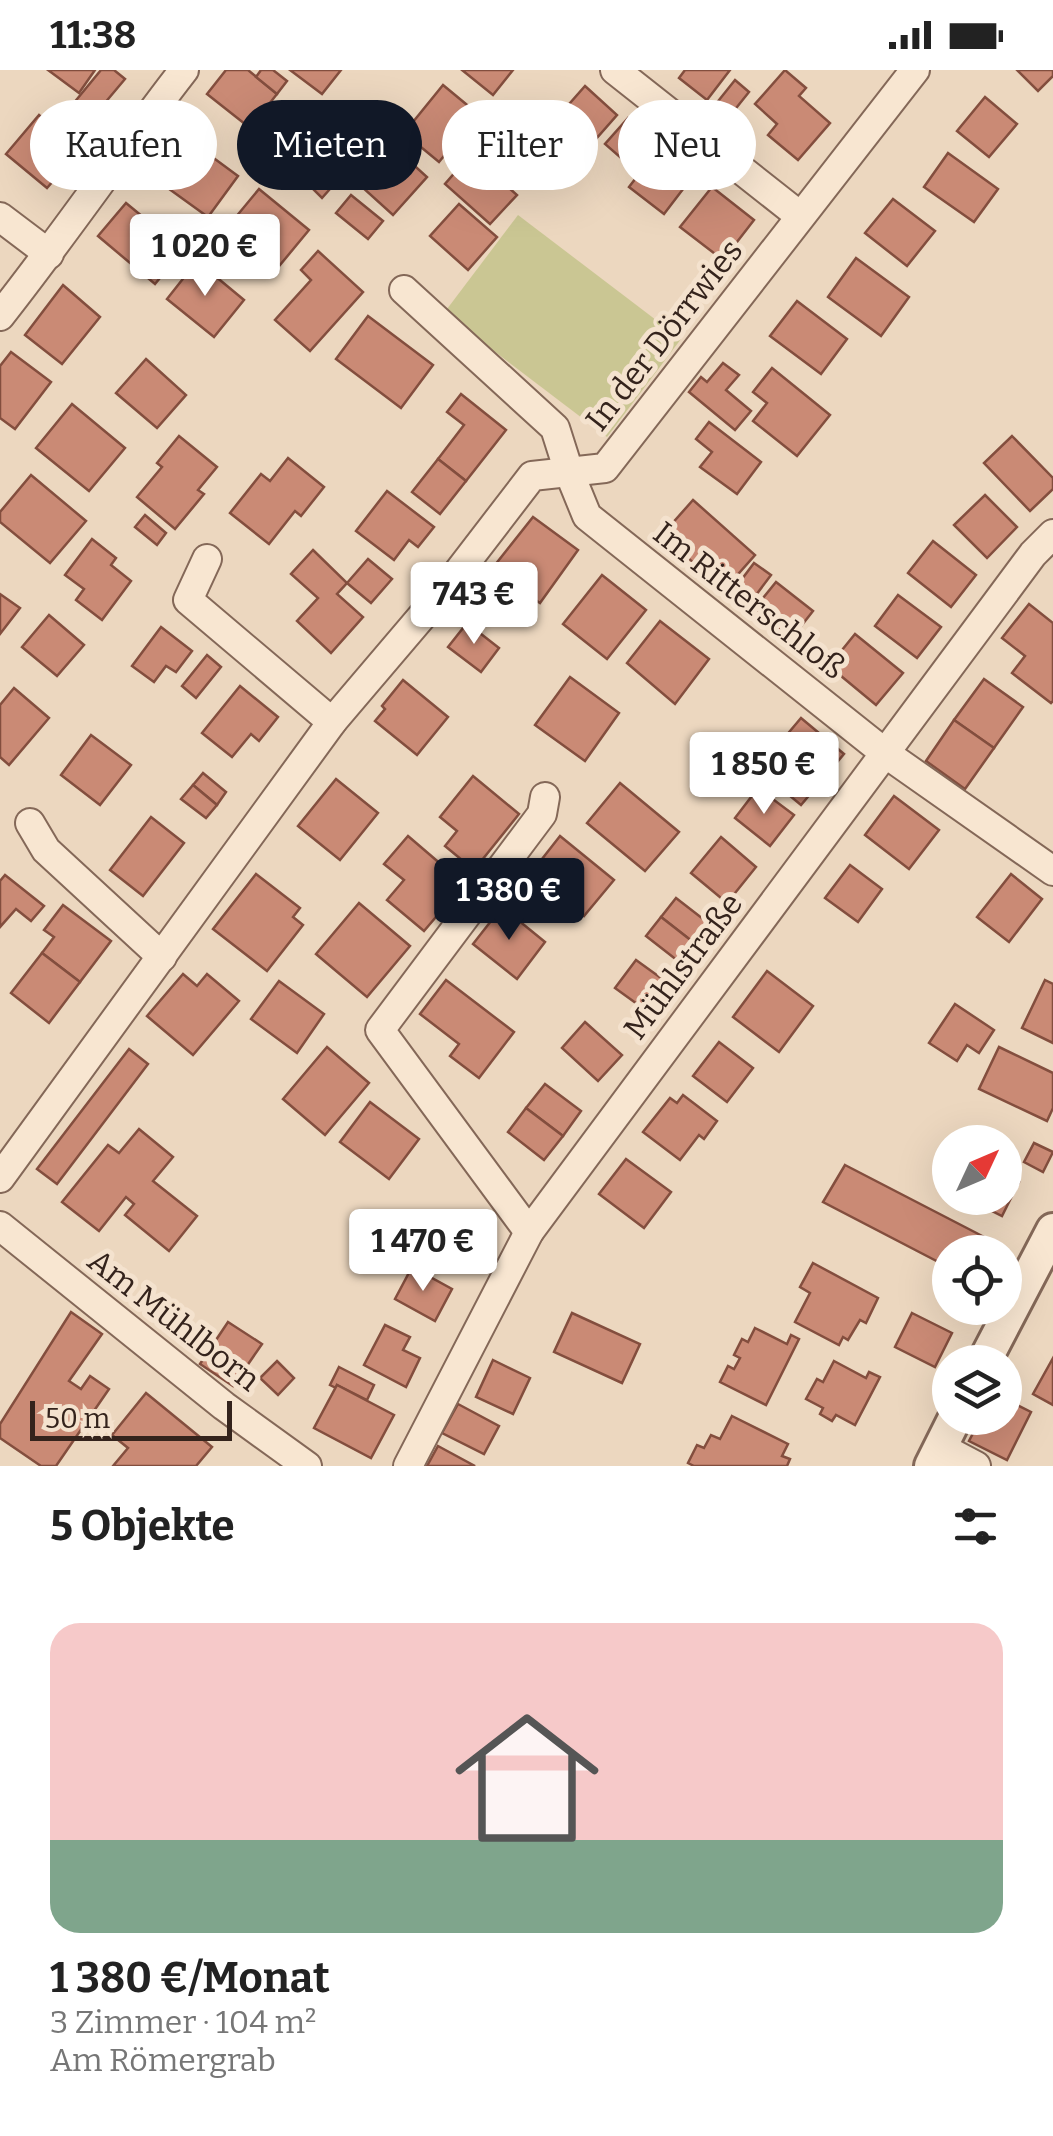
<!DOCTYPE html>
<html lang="de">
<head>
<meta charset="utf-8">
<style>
  body { margin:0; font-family:Bitter,serif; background:#f2f2f2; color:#222; height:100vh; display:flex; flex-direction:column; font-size:38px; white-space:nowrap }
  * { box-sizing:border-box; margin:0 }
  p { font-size:32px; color:#767676 }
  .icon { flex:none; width:55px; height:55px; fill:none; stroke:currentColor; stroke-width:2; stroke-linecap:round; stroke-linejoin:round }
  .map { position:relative; height:1396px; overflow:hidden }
  .sheet { display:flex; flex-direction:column; background:#fff; flex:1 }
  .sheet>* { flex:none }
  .guide { position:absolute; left:30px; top:30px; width:995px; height:90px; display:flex; gap:20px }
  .needle { width:65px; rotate:46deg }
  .fabs { position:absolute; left:932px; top:1055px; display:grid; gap:20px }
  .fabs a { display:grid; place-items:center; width:90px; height:90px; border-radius:50%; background:#fff; box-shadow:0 10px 40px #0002; font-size:50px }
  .scale { position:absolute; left:30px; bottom:25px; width:202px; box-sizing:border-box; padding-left:10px; border:5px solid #34231c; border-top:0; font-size:28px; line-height:35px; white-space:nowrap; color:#34231c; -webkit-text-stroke:8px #f4e2ce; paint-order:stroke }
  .price { position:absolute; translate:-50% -85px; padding:0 22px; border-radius:10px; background:#fff; color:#222; font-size:32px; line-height:65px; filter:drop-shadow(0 2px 5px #0008) }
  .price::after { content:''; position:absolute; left:50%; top:60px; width:30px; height:22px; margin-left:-15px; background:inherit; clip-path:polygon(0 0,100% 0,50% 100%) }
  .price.current { background:#111827; color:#fff }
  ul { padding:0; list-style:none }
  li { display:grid; align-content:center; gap:20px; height:530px; padding:0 50px }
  li span { display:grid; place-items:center; height:310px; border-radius:30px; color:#555 }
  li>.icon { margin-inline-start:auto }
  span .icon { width:180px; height:180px; fill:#fffc; stroke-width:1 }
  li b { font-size:42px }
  h2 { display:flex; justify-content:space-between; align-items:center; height:120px; padding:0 50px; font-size:42px }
  .tag { padding:0 35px; border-radius:45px; background:#fff; box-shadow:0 10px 40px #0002; font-size:35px; line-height:90px }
  .tag.current { background:#111827; color:#fff }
  .status { display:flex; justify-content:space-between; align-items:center; height:70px; padding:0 50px; background:#fff; direction:ltr }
  .status svg { height:28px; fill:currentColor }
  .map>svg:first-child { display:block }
  .green { fill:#cac693 }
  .building { fill:#ca8a75; stroke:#834e3e; stroke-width:2.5 }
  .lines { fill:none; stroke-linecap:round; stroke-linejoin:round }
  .minor-casing { stroke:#846858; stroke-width:32 }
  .tertiary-casing { stroke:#846858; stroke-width:38 }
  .minor { stroke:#f8e6d1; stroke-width:28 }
  .tertiary { stroke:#f8e6d1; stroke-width:32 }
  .labels { text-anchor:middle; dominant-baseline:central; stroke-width:10; stroke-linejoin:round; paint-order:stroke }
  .street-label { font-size:32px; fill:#34231c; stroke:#f4e2ce }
</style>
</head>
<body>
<div class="status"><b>11:38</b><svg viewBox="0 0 49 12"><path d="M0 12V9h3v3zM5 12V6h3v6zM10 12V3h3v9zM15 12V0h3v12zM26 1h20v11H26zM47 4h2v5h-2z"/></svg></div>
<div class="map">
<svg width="1053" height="1396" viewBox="0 0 1053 1396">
  <rect width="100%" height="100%" fill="#ecd7bf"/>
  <polygon class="green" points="518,145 681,269 607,367 444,243"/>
  <g class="building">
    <polygon points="48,0 95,0 79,23"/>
    <polygon points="101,0 114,0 125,9 72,72 54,57"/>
    <polygon points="226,0 248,0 277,24 250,58 207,24"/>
    <polygon points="261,0 273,0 287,11 277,24 256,7"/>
    <polygon points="290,0 341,0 322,24"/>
    <polygon points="462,0 513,0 493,25"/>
    <polygon points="685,0 730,0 707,30 679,8"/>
    <polygon points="785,0 806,18 799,26 830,53 798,90 768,65 777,54 755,34"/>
    <polygon points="1017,0 1053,0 1053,6 1038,21"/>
    <polygon points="735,10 749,22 725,52 711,40"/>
    <polygon points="443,15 478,44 439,92 404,63"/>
    <polygon points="585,16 617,45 581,86 549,57"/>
    <polygon points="985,27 1017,54 989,87 957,61"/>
    <polygon points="284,38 300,51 283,74 266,61"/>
    <polygon points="309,41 359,86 322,128 276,82"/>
    <polygon points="39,45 80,80 47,118 6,84"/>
    <polygon points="628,48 659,75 636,101 605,74"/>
    <polygon points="177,61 238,106 208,147 147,103"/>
    <polygon points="396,79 427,107 393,145 362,117"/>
    <polygon points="658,79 693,106 664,144 629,117"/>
    <polygon points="948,83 998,119 974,152 924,117"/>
    <polygon points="471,84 517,125 490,154 445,114"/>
    <polygon points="712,117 754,150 723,190 680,157"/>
    <polygon points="259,119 309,160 280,195 230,154"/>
    <polygon points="351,125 383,151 368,169 336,143"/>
    <polygon points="893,129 935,161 907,196 865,163"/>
    <polygon points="126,133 183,180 155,214 98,166"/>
    <polygon points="459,134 497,167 468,200 430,166"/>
    <polygon points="318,181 363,222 310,281 275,250 311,210 301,200"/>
    <polygon points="856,188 909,227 881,266 828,227"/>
    <polygon points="197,191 244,230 214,267 167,229"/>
    <polygon points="63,215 100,247 62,294 25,265"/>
    <polygon points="797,231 847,269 821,304 770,266"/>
    <polygon points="368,246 433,295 401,338 336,289"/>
    <polygon points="11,282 51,312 15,359 0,348 0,296"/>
    <polygon points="146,289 186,325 157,358 116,323"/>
    <polygon points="723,293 739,305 726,320 751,341 735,360 689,322 701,307 707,312"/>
    <polygon points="772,298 830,345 797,386 753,351 767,333 753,322"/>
    <polygon points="461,324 506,360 466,411 438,389 464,355 447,342"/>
    <polygon points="72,334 125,378 89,421 36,378"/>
    <polygon points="709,352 761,392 737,424 700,397 712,382 696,369"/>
    <polygon points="179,366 217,397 198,420 204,424 175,459 137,427 162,397 157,393"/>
    <polygon points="1012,366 1053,408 1053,419 1030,441 984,393"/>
    <polygon points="288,388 324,417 301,446 295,441 269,474 230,443 261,404 270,411"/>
    <polygon points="438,389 466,411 440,444 412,422"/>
    <polygon points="31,405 86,451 50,493 0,452 0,442"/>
    <polygon points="387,421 434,457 418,477 409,470 394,490 356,461"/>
    <polygon points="985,425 1017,457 987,488 954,455"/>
    <polygon points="693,430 755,485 724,520 662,465"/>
    <polygon points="145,445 166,463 157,475 135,457"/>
    <polygon points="533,447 578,480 540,533 491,500"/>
    <polygon points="92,469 116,488 111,495 131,511 102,550 76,530 84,519 65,505"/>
    <polygon points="933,471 976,505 951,537 908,503"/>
    <polygon points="313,480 347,513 337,524 363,547 331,583 297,551 318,528 291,504"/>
    <polygon points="368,489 392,509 371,533 347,513"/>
    <polygon points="754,493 771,505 753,529 736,517"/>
    <polygon points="602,505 646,540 607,589 563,554"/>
    <polygon points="776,512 813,541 791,569 754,539"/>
    <polygon points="0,524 20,538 0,564"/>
    <polygon points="898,525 941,557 917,588 875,556"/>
    <polygon points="1029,534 1053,553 1053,631 1051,633 1012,603 1025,586 1002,568"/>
    <polygon points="49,545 84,575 57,606 22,577"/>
    <polygon points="660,551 709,589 675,634 627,593"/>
    <polygon points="467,553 499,578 481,602 448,577"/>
    <polygon points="161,557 192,581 176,602 166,596 154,612 132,596"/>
    <polygon points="855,564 903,603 876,635 829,596"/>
    <polygon points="207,585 221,597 196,628 182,616"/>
    <polygon points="570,607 619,643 585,691 535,655"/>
    <polygon points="984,609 1023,637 994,678 954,650"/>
    <polygon points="403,610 448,647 417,685 375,651 385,639 382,636"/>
    <polygon points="240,616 278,647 259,671 251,664 232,687 202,663"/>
    <polygon points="14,618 49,648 9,695 0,687 0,635"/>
    <polygon points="801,648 844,684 801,735 777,715 793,695 774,680"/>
    <polygon points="954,650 994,678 965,719 926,691"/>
    <polygon points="91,665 131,695 100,735 61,705"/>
    <polygon points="203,703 226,722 217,735 193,715"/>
    <polygon points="473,706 519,744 474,800 445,776 457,761 440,747"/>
    <polygon points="336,709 378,743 340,790 298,756"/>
    <polygon points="620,713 679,762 645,801 587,753"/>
    <polygon points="193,715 217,735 206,748 181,729"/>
    <polygon points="758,718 794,745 770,776 735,748"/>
    <polygon points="894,726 939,760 909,799 865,765"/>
    <polygon points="151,747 184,773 143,826 110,800"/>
    <polygon points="408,766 464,814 424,861 387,830 404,810 384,794"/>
    <polygon points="560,766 614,810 584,846 531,803"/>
    <polygon points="721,767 756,797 727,833 691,803"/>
    <polygon points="850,795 882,819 858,852 825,828"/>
    <polygon points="256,804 300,838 293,847 303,855 267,901 213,859"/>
    <polygon points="1011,804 1042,829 1009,872 977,847"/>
    <polygon points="5,805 44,836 31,851 16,839 0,857 0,811"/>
    <polygon points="676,828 716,859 702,879 661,847"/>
    <polygon points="359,833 410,876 367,927 316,884"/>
    <polygon points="63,835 111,871 80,912 42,883 54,867 44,860"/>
    <polygon points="502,837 545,872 517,909 473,874"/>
    <polygon points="661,847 702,879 687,898 646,866"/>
    <polygon points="42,883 80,912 49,953 11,923"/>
    <polygon points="636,890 672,916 651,944 615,918"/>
    <polygon points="767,901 813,936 779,982 733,947"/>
    <polygon points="183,904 197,916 207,904 239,931 193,985 147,946"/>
    <polygon points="446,910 514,962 479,1008 450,986 459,974 420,944"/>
    <polygon points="1045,910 1053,914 1053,973 1022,958"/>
    <polygon points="279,911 324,944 297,983 251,949"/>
    <polygon points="955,934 994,960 979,983 967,975 957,991 929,973"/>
    <polygon points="585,952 622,985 598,1011 562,978"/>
    <polygon points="719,972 753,998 727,1032 693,1006"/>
    <polygon points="327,977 369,1013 325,1065 283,1029"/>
    <polygon points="999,977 1053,1003 1053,1038 1047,1051 979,1019"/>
    <polygon points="129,979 148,994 57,1114 37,1099"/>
    <polygon points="545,1014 581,1041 563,1066 526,1038"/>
    <polygon points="683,1025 717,1051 704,1069 699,1065 680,1090 643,1062 670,1028 677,1033"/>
    <polygon points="370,1032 419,1069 389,1109 340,1072"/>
    <polygon points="526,1038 563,1066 544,1090 508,1062"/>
    <polygon points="139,1059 173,1087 153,1111 197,1146 169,1181 125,1145 134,1134 126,1127 99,1161 62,1132 108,1075 119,1083"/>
    <polygon points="1034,1073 1053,1082 1043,1102 1024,1092"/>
    <polygon points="626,1089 671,1122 644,1158 599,1124"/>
    <polygon points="845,1095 988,1169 982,1182 950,1182 950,1198 823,1132"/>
    <polygon points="1005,1105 1019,1112 1002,1146 966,1128 1005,1128"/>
    <polygon points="813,1193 878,1228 866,1253 860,1250 848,1270 843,1267 839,1275 795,1252 810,1223 800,1217"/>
    <polygon points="412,1197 452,1219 435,1251 395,1229"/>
    <polygon points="71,1242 102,1264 69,1311 81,1319 90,1306 109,1319 56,1396 41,1396 0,1368 0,1354"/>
    <polygon points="572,1243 640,1274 622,1313 554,1282"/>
    <polygon points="912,1243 952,1263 935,1297 895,1277"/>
    <polygon points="228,1252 262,1274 233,1316 200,1294"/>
    <polygon points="385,1255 410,1267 403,1280 420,1288 406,1317 364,1295"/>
    <polygon points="755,1258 787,1274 791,1265 799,1269 766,1335 720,1312 728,1296 734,1299 740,1288 734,1285 742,1269 748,1272"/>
    <polygon points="1053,1288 1053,1335 1033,1324"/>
    <polygon points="493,1290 530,1308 513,1344 476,1327"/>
    <polygon points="277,1291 294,1308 278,1325 260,1308"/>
    <polygon points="834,1291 866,1308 869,1302 880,1307 855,1355 836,1345 832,1351 820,1344 823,1338 806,1329 817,1309 823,1312"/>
    <polygon points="339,1297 374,1315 367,1330 337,1315 336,1318 330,1315"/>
    <polygon points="337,1315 394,1345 371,1388 314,1358"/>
    <polygon points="146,1323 212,1377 196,1396 113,1396 128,1378 112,1365"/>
    <polygon points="1005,1329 1031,1342 1007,1390 969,1371 981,1348 1005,1348"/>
    <polygon points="458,1334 499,1356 484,1384 442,1363"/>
    <polygon points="732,1346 788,1374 782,1386 790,1389 787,1396 694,1396 688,1393 697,1375 704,1378 711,1365 720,1369"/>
    <polygon points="438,1376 475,1396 427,1396"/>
  </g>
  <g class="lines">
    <g class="minor-casing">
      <g id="minor">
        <polyline points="615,0 800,146"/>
        <polyline points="0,147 49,184"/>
        <polyline points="404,220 555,358 569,402 587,446 885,683 1053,801"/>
        <path d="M0,246C64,165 121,81 184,0"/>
        <polyline points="207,489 188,530 332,652"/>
        <polyline points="30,753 46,780 162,887"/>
        <polyline points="0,1108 332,652 446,518 532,406 605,398 915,0"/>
        <polyline points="0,1156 224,1336 307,1396"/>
        <polyline points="529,1162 380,960 542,744 545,727"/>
        <polyline points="940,1377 976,1396"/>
        <polyline points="408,1396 529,1162 1033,484 1053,464"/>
      </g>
    </g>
    <g class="tertiary-casing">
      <g id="tertiary">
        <polyline points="984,1292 1053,1160"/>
        <polyline points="931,1396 955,1348"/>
      </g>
    </g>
    <use href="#minor" class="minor"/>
    <use href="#tertiary" class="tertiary"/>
  </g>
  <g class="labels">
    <g class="street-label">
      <text transform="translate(664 265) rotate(-52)">In der Dörrwies</text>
      <text transform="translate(749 530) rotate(38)">Im Ritterschloß</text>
      <text transform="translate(683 896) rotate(-53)">Mühlstraße</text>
      <text transform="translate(174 1250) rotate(38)">Am Mühlborn</text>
    </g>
  </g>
</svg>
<div class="fabs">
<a><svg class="needle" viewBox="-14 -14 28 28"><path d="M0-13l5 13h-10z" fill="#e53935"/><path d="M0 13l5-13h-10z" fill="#767676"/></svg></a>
<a><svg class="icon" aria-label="locate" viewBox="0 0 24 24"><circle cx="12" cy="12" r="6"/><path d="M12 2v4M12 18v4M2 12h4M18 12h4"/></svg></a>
<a><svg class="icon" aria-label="layers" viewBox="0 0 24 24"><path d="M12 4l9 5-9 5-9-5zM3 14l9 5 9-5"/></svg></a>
</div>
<div class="scale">50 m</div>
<b class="price" style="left:205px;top:229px">1 020 €</b>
<b class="price" style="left:474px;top:577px">743 €</b>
<b class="price" style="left:764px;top:747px">1 850 €</b>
<b class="price current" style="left:509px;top:873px">1 380 €</b>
<b class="price" style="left:423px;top:1224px">1 470 €</b>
<div class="guide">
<a class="tag">Kaufen</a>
<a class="tag current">Mieten</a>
<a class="tag">Filter</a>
<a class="tag">Neu</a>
</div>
</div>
<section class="sheet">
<h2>5 Objekte<svg class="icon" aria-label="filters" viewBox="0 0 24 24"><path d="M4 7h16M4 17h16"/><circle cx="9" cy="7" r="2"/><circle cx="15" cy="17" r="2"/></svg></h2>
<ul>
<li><span style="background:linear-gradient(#f6c9c9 70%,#7fa58c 0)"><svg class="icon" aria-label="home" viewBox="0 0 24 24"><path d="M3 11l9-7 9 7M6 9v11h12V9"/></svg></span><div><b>1 380 €/Monat</b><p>3 Zimmer · 104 m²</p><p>Am Römergrab</p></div></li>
</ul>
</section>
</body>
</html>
